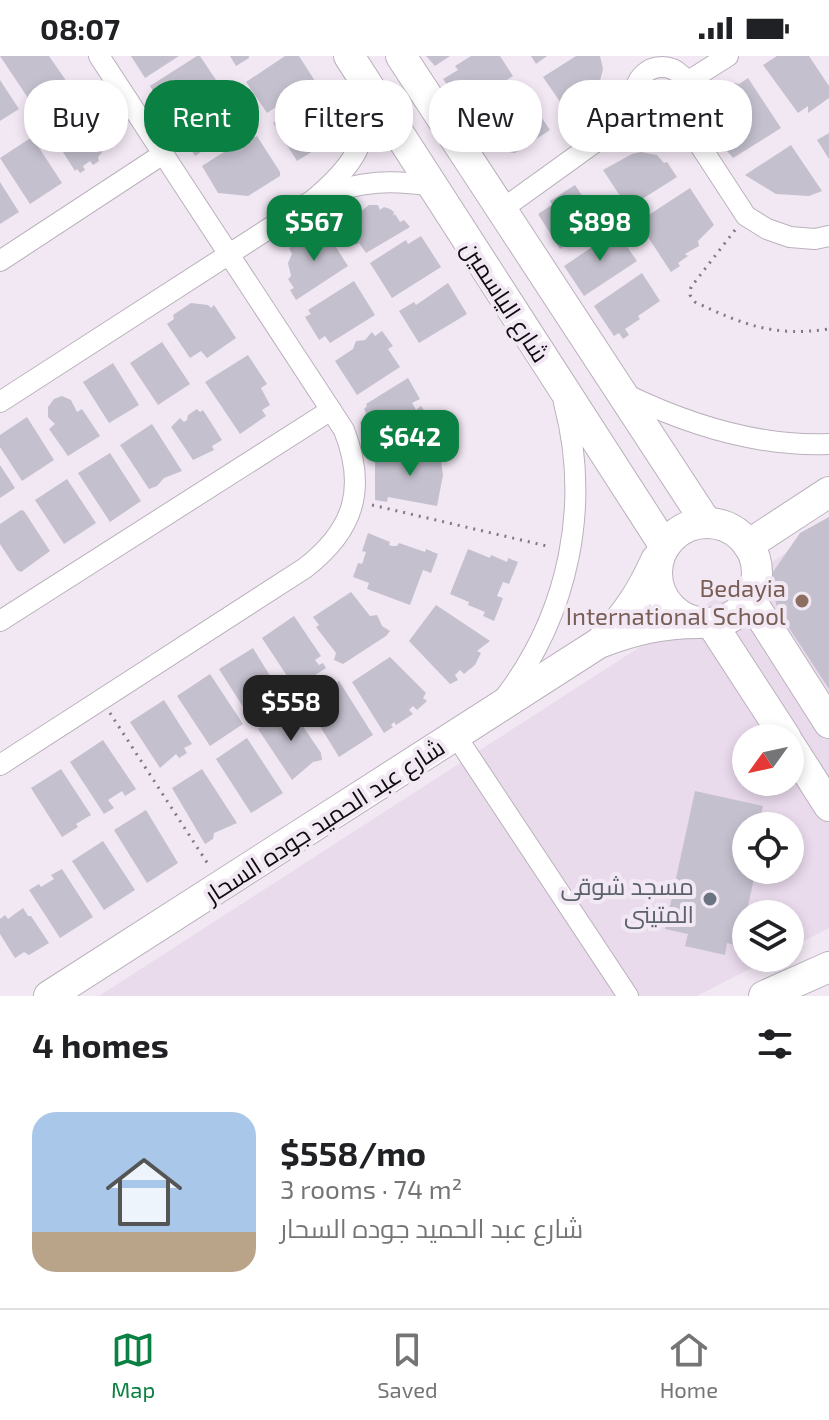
<!DOCTYPE html>
<html lang="en">
<head>
<meta charset="utf-8">
<style>
  body { margin:0; font-family:"Exo 2",Cairo,sans-serif; background:#f2f2f2; color:#202124; height:100vh; display:flex; flex-direction:column; font-size:30px; white-space:nowrap }
  * { box-sizing:border-box; margin:0 }
  p { font-size:26px; color:#757577 }
  .icon { flex:none; width:44px; height:44px; fill:none; stroke:currentColor; stroke-width:2; stroke-linecap:round; stroke-linejoin:round }
  .map { position:relative; height:940px; overflow:hidden }
  .panel { display:flex; flex-direction:column; background:#fff; flex:1 }
  .panel>* { flex:none }
  .top-card { position:absolute; left:24px; top:24px; width:782px; height:72px; display:flex; gap:16px }
  .needle { width:52px; rotate:237deg }
  .fabs { position:absolute; left:732px; top:668px; display:grid; gap:16px }
  .fabs a { display:grid; place-items:center; width:72px; height:72px; border-radius:50%; background:#fff; box-shadow:0 4px 12px #0003; font-size:40px }
  .price { position:absolute; translate:-50% -68px; padding:0 18px; border-radius:16px; background:#0b8043; color:#fff; font-size:26px; line-height:52px; filter:drop-shadow(0 2px 4px #0008) }
  .price::after { content:''; position:absolute; left:50%; top:48px; width:24px; height:18px; margin-left:-12px; background:inherit; clip-path:polygon(0 0,100% 0,50% 100%) }
  .price.active { background:#222; color:#fff }
  ul { padding:0; list-style:none }
  li { display:flex; align-items:center; gap:24px; height:200px; padding:0 32px }
  li+li { border-top:2px solid #e0e0e0 }
  li span { display:grid; place-items:center; flex:none; width:224px; height:160px; border-radius:24px; color:#555 }
  li>.icon { margin-inline-start:auto }
  span .icon { width:96px; height:96px; fill:#fffc; stroke-width:1 }
  li b { font-size:34px }
  h2 { display:flex; justify-content:space-between; align-items:center; height:96px; padding:0 32px; font-size:34px }
  .pill { padding:0 28px; border-radius:32px; background:#fff; box-shadow:0 4px 12px #0003; font-size:28px; line-height:72px }
  .pill.active { background:#0b8043; color:#fff }
  .status { display:flex; justify-content:space-between; align-items:center; height:56px; padding:0 40px; background:#fff; direction:ltr }
  .status svg { height:22px; fill:currentColor }
  .dock { display:flex; justify-content:space-around; align-items:center; height:112px; border-top:2px solid #e0e0e0; background:#fff; font-size:22px; color:#757577 }
  .dock a { display:grid; justify-items:center; gap:4px }
  .dock .active { color:#0b8043 }
  .map>svg:first-child { display:block }
  .built { fill:#e9daec; fill-rule:evenodd }
  .building { fill:#c4c0ce }
  .lines { fill:none; stroke-linecap:round; stroke-linejoin:round }
  .street-casing { stroke:#bab1bc; stroke-width:22 }
  .secondary-casing { stroke:#bab1bc; stroke-width:32 }
  .path { stroke:#7f7981; stroke-width:3; stroke-dasharray:2 6; stroke-linecap:butt }
  .street { stroke:#fff; stroke-width:20 }
  .secondary { stroke:#fff; stroke-width:30 }
  .education-dot { fill:#8d6e63; stroke:#f2e8f4; stroke-width:3 }
  .worship-dot { fill:#6b7280; stroke:#f2e8f4; stroke-width:3 }
  .labels { text-anchor:middle; dominant-baseline:central; stroke-width:8; stroke-linejoin:round; paint-order:stroke }
  .street-label { font-size:24px; fill:#0e0b0f; stroke:#f2e8f4 }
  .education-label { font-size:24px; fill:#785e54; stroke:#f2e8f4; text-anchor:end }
  .worship-label { font-size:24px; fill:#5b616d; stroke:#f2e8f4; text-anchor:end }
</style>
</head>
<body>
<div class="status"><b>08:07</b><svg viewBox="0 0 49 12"><path d="M0 12V9h3v3zM5 12V6h3v6zM10 12V3h3v9zM15 12V0h3v12zM26 1h20v11H26zM47 4h2v5h-2z"/></svg></div>
<div class="map">
<svg width="829" height="940" viewBox="0 0 829 940">
  <rect width="100%" height="100%" fill="#f2e8f4"/>
  <path class="built" d="M829,469V872L790,892V858H746V902H771L697,940H99ZM746,682H790V726H746ZM746,770H790V814H746Z"/>
  <g class="building">
    <polygon points="0,0 49,0 67,26 47,39 45,35 30,45"/>
    <polygon points="131,0 179,0 145,22"/>
    <polygon points="197,0 200,0 220,30 171,62 150,30"/>
    <polygon points="230,0 249,0 249,2 236,10"/>
    <polygon points="285,0 299,0 315,25 267,57 246,26"/>
    <polygon points="426,0 450,0 435,10"/>
    <polygon points="471,0 500,0 513,20 474,45 476,49 466,55 443,23 458,14 455,10"/>
    <polygon points="531,0 547,0 536,8"/>
    <polygon points="576,0 600,0 603,13 598,33 574,54 565,53 543,21"/>
    <polygon points="777,0 809,0 829,30 829,42 808,57 808,50 798,57 763,9"/>
    <polygon points="748,22 781,72 733,102 720,87 721,83 716,73 711,71 719,38 735,27 739,28"/>
    <polygon points="0,24 19,53 0,65"/>
    <polygon points="228,35 248,65 195,100 175,69"/>
    <polygon points="524,35 550,74 515,97 489,93 472,70 484,62 483,60"/>
    <polygon points="313,41 319,49 324,44 330,53 323,59 324,64 333,71 329,85 297,105 273,67"/>
    <polygon points="75,46 78,52 82,50 86,57 83,60 91,74 97,74 104,84 103,95 98,101 99,105 93,109 90,105 83,110 85,114 80,117 77,113 75,115 41,61 54,54 57,58"/>
    <polygon points="829,77 829,103 817,84"/>
    <polygon points="252,78 255,81 257,80 280,116 280,120 248,140 218,137 202,110"/>
    <polygon points="32,81 62,127 30,148 0,102"/>
    <polygon points="791,89 822,135 809,140 776,138 745,119"/>
    <polygon points="641,96 657,99 664,107 667,106 677,121 628,152 603,114 632,98"/>
    <polygon points="0,126 19,156 0,168"/>
    <polygon points="575,129 600,167 560,193 538,158 552,149 550,145"/>
    <polygon points="690,132 714,169 698,185 699,190 685,198 688,200 678,207 680,210 671,216 638,166"/>
    <polygon points="369,149 378,149 380,154 384,151 390,153 394,156 393,160 395,158 400,166 404,164 410,171 366,197 359,187 356,189 351,181 349,183 336,165 356,152 359,157"/>
    <polygon points="323,171 348,210 296,244 290,234 294,232 288,223 291,220 288,207 292,198 289,192"/>
    <polygon points="616,175 637,205 584,240 564,210"/>
    <polygon points="421,180 441,211 392,242 370,207 406,184 408,188"/>
    <polygon points="642,217 660,245 638,260 640,263 625,273 629,279 623,283 619,277 614,280 594,250"/>
    <polygon points="354,225 375,259 330,287 325,280 319,284 305,261 311,258 308,254"/>
    <polygon points="448,227 467,258 419,287 399,255 414,246 416,249"/>
    <polygon points="191,247 208,249 211,252 214,249 236,282 207,302 201,295 190,302 167,268 174,263 173,259"/>
    <polygon points="382,275 393,290 388,293 400,311 357,339 335,305 353,293 356,285 365,284 372,276 375,280"/>
    <polygon points="162,286 190,328 158,349 130,307"/>
    <polygon points="248,299 267,328 261,332 270,349 262,354 266,360 240,378 205,326"/>
    <polygon points="113,307 139,349 109,367 83,326"/>
    <polygon points="408,322 420,343 412,347 416,354 421,350 426,357 420,361 422,364 427,361 435,377 428,382 424,377 417,382 371,389 360,367 366,357 364,353 367,350 366,348"/>
    <polygon points="62,340 71,344 77,356 82,353 100,380 68,400 49,373 55,368 48,361 48,351 54,343"/>
    <polygon points="197,353 200,356 203,354 222,384 212,390 214,394 193,404 171,371 180,362 184,366 187,364 188,359"/>
    <polygon points="27,361 54,404 22,425 0,391 0,379"/>
    <polygon points="152,368 182,415 164,422 157,430 149,433 120,389"/>
    <polygon points="439,392 443,419 437,450 388,441 387,446 375,444 375,405"/>
    <polygon points="110,397 141,445 110,466 78,417"/>
    <polygon points="0,409 15,432 0,442"/>
    <polygon points="67,423 96,467 64,488 35,444"/>
    <polygon points="21,454 24,455 50,495 21,516 17,514 0,488 0,468"/>
    <polygon points="829,461 829,633 778,555 773,535 773,516 800,477"/>
    <polygon points="368,477 390,486 389,489 392,490 397,490 399,487 425,496 426,493 438,498 431,517 423,514 410,549 367,533 369,527 353,521 358,507 362,508 366,496 362,495"/>
    <polygon points="468,493 490,502 491,499 507,506 508,502 518,506 509,528 503,526 497,540 503,542 494,565 483,560 485,556 468,549 469,546 450,538"/>
    <polygon points="351,536 370,560 377,559 382,570 390,575 386,580 343,608 334,604 336,597 316,571 319,569 313,561"/>
    <polygon points="436,549 490,585 477,595 481,597 475,609 464,618 460,614 455,619 458,624 450,628 409,585"/>
    <polygon points="294,560 321,600 315,604 319,609 323,607 326,612 295,632 262,582"/>
    <polygon points="253,592 283,641 250,662 219,613"/>
    <polygon points="390,601 426,637 423,642 427,645 417,654 413,650 409,654 413,658 396,669 394,666 391,669 393,671 384,677 352,626"/>
    <polygon points="210,618 243,668 210,690 177,640"/>
    <polygon points="339,625 373,679 339,701 305,646"/>
    <polygon points="164,644 192,688 184,692 187,697 179,702 176,698 160,712 130,666"/>
    <polygon points="290,651 321,697 322,704 313,706 292,724 258,673"/>
    <polygon points="247,682 283,737 251,757 216,703"/>
    <polygon points="103,684 136,733 125,740 122,735 108,744 114,752 104,758 70,706"/>
    <polygon points="61,713 91,759 76,768 78,771 62,781 31,732"/>
    <polygon points="202,713 237,767 214,777 213,783 205,788 172,732"/>
    <polygon points="695,735 763,750 758,770 746,770 746,814 756,814 739,890 727,887 725,899 685,890 688,878 665,873"/>
    <polygon points="146,754 178,807 147,827 114,774"/>
    <polygon points="103,785 135,834 104,854 72,805"/>
    <polygon points="62,813 93,861 60,882 29,834 39,828 41,831 54,823 51,819"/>
    <polygon points="23,852 28,860 31,860 49,887 29,899 24,896 15,902 0,878 0,863 5,859 8,863"/>
  </g>
  <g class="lines">
    <g class="street-casing">
      <g id="street">
        <circle cx="662" cy="38" r="27"/>
        <polyline points="687,26 728,0"/>
        <polyline points="680,59 746,160 767,173 790,181 815,183 829,180"/>
        <path d="M324,140C360,124 394,124 433,130"/>
        <polyline points="501,154 640,54"/>
        <polyline points="0,205 163,98"/>
        <path d="M625,338C689,369 758,391 829,388"/>
        <path d="M0,346L313,144C355,109 369,86 369,30"/>
        <polyline points="0,565 331,354"/>
        <path d="M505,641C569,557 591,449 564,347"/>
        <polyline points="456,680 628,940"/>
        <path d="M0,709L305,512C354,474 367,433 344,374L99,0"/>
      </g>
    </g>
    <g class="secondary-casing">
      <g id="secondary">
        <polyline points="349,0 664,489"/>
        <polyline points="401,0 706,466"/>
        <circle cx="707" cy="517" r="50"/>
        <polyline points="748,489 829,436"/>
        <polyline points="750,543 829,667"/>
        <polyline points="712,568 786,682"/>
        <path d="M603,583C627,559 642,535 656,504"/>
        <polyline points="790,689 829,750"/>
        <path d="M49,940L599,587C633,574 662,567 698,567"/>
        <polyline points="764,940 829,911"/>
      </g>
    </g>
    <g class="path">
      <path d="M735,174L691,231L690,239L695,246C744,269 774,281 829,273"/>
      <polyline points="372,449 551,491"/>
      <polyline points="110,657 208,808"/>
    </g>
    <use href="#street" class="street"/>
    <use href="#secondary" class="secondary"/>
  </g>
  <circle class="education-dot" cx="802" cy="545" r="8"/>
  <circle class="worship-dot" cx="710" cy="843" r="8"/>
  <g class="labels">
    <g class="street-label">
      <text transform="translate(506 245) rotate(57)">شارع الياسمين</text>
      <text transform="translate(324 764) rotate(-33)">شارع عبد الحميد جوده السحار</text>
    </g>
    <g class="education-label">
      <text x="786" y="531">Bedayia<tspan x="786" dy="28">International School</tspan></text>
    </g>
    <g class="worship-label">
      <text x="694" y="829">مسجد شوقى<tspan x="694" dy="28">المتينى</tspan></text>
    </g>
  </g>
</svg>
<div class="fabs">
<a><svg class="needle" viewBox="-14 -14 28 28"><path d="M0-13l5 13h-10z" fill="#e53935"/><path d="M0 13l5-13h-10z" fill="#757577"/></svg></a>
<a><svg class="icon" aria-label="locate" viewBox="0 0 24 24"><circle cx="12" cy="12" r="6"/><path d="M12 2v4M12 18v4M2 12h4M18 12h4"/></svg></a>
<a><svg class="icon" aria-label="layers" viewBox="0 0 24 24"><path d="M12 4l9 5-9 5-9-5zM3 14l9 5 9-5"/></svg></a>
</div>
<b class="price" style="left:314px;top:207px">$567</b>
<b class="price" style="left:600px;top:207px">$898</b>
<b class="price" style="left:410px;top:422px">$642</b>
<b class="price active" style="left:291px;top:687px">$558</b>
<div class="top-card">
<a class="pill">Buy</a>
<a class="pill active">Rent</a>
<a class="pill">Filters</a>
<a class="pill">New</a>
<a class="pill">Apartment</a>
</div>
</div>
<section class="panel">
<h2>4 homes<svg class="icon" aria-label="filters" viewBox="0 0 24 24"><path d="M4 7h16M4 17h16"/><circle cx="9" cy="7" r="2"/><circle cx="15" cy="17" r="2"/></svg></h2>
<ul>
<li><span style="background:linear-gradient(#a9c7e8 75%,#b9a48a 0)"><svg class="icon" aria-label="home" viewBox="0 0 24 24"><path d="M3 11l9-7 9 7M6 9v11h12V9"/></svg></span><div><b>$558/mo</b><p>3 rooms · 74 m²</p><p>شارع عبد الحميد جوده السحار</p></div></li>
</ul>
</section>
<nav class="dock">
<a class="active"><svg class="icon" aria-label="map" viewBox="0 0 24 24"><path d="M3 6l6-2 6 2 6-2v14l-6 2-6-2-6 2zM9 4v14M15 6v14"/></svg>Map</a>
<a><svg class="icon" aria-label="saved" viewBox="0 0 24 24"><path d="M7 4h10v16l-5-4-5 4z"/></svg>Saved</a>
<a><svg class="icon" aria-label="home" viewBox="0 0 24 24"><path d="M3 11l9-7 9 7M6 9v11h12V9"/></svg>Home</a>
</nav>
</body>
</html>
